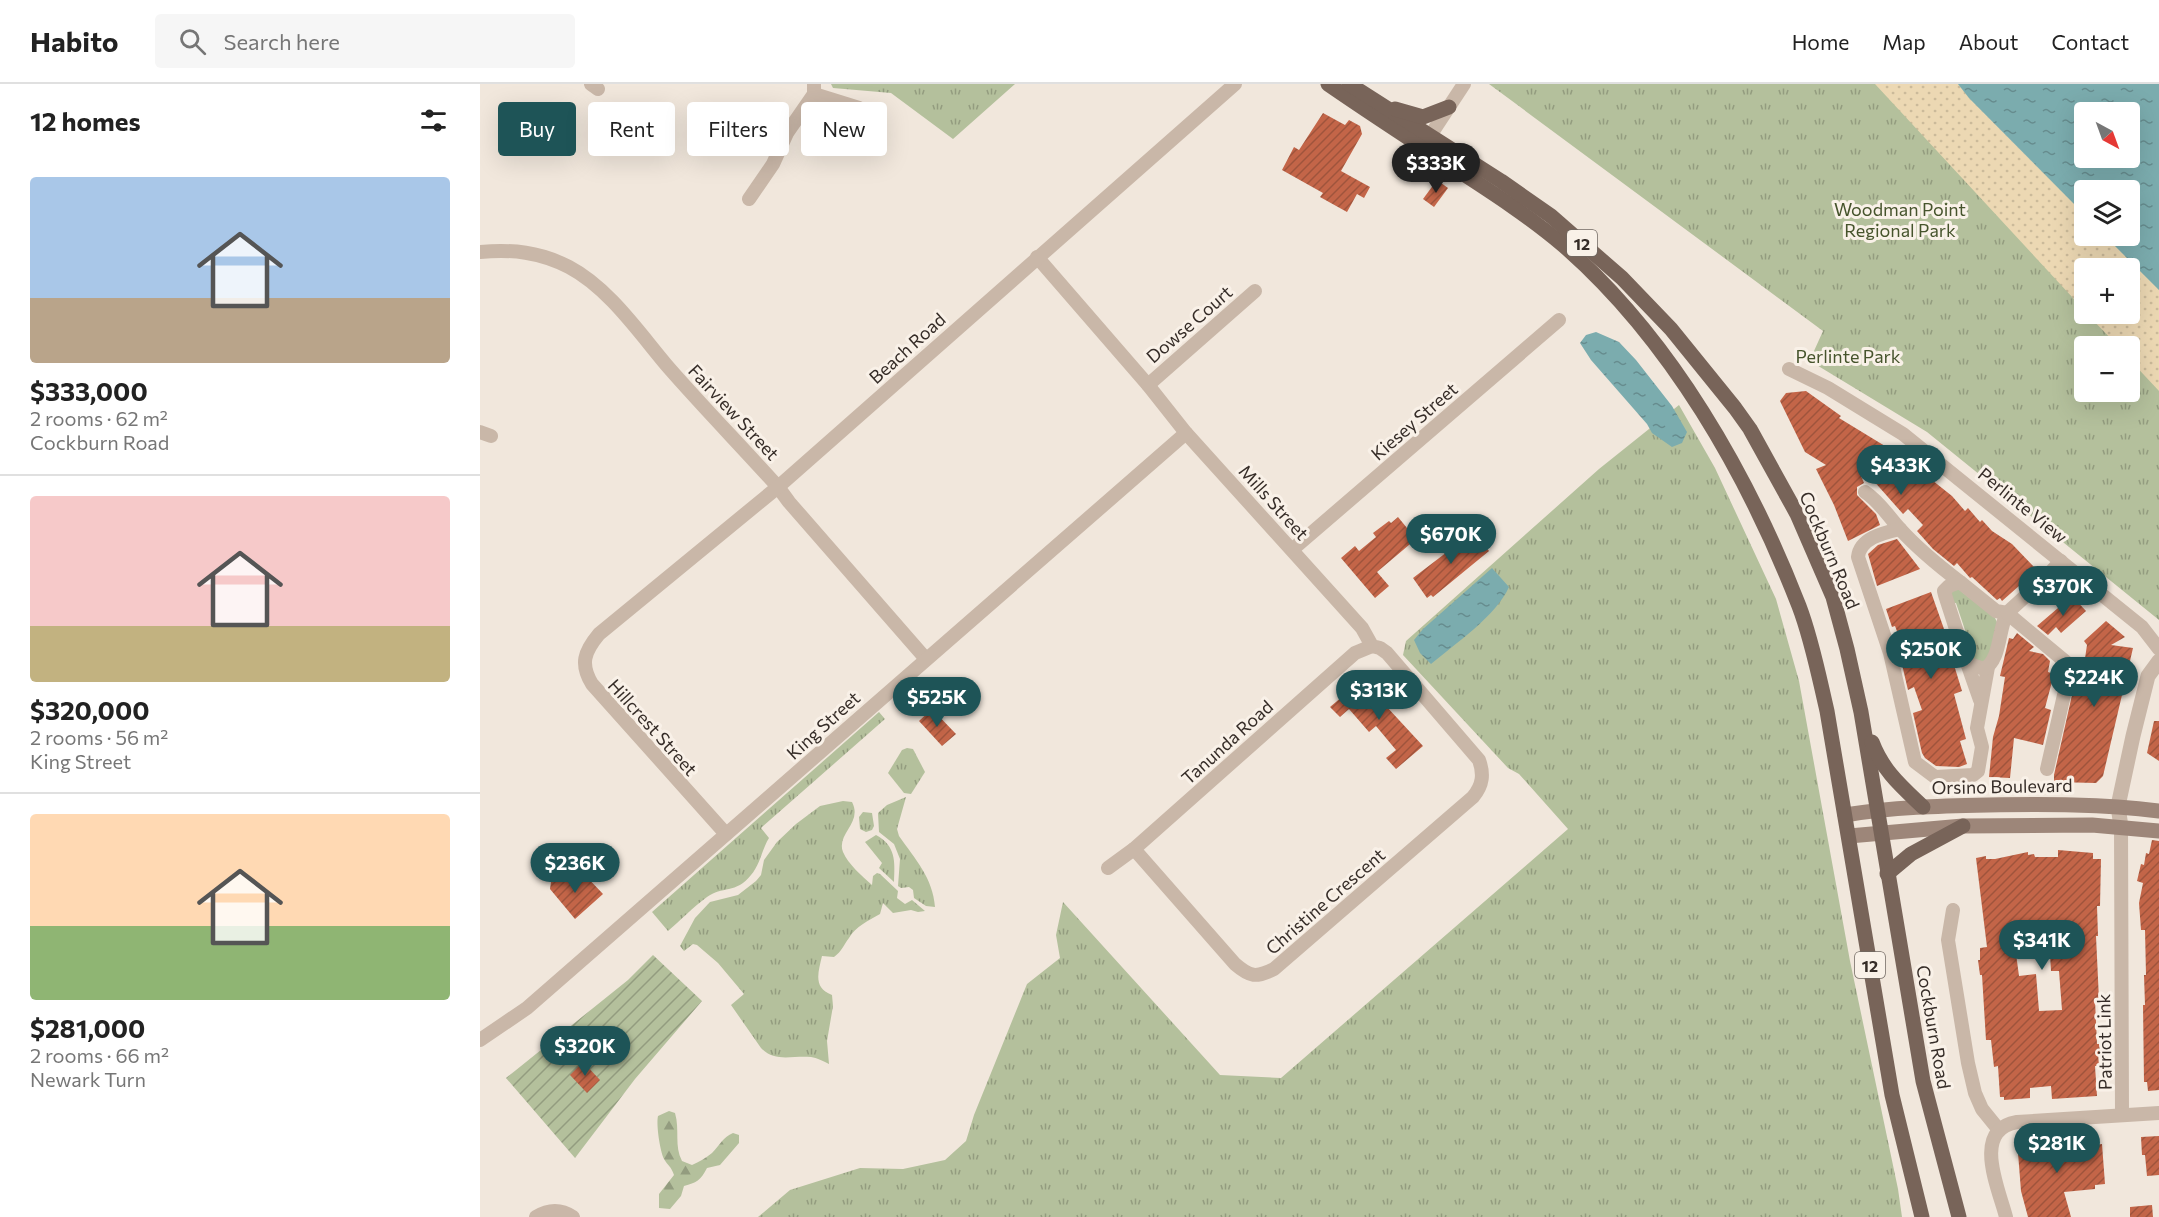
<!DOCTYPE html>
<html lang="en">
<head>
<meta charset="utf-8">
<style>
  body { margin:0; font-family:Commissioner,sans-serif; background:#f6f6f6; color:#222; height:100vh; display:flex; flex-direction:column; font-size:22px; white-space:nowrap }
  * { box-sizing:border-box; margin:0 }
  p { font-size:20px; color:#767676 }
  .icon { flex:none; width:33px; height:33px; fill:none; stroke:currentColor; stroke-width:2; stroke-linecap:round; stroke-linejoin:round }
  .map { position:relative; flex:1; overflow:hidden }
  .panel { display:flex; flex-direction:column; background:#fff; width:480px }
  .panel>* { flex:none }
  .banner { position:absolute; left:18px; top:18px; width:570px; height:54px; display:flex; gap:12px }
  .needle { width:39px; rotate:139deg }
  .fabs { position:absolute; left:1594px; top:18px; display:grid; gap:12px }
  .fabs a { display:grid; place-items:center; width:66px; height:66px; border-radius:6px; background:#fff; box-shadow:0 6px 24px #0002; font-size:30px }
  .price { position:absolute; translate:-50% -51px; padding:0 14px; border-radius:21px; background:#1e5457; color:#fff; font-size:20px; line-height:39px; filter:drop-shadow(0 2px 3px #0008) }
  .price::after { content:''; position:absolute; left:50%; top:36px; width:18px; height:14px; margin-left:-9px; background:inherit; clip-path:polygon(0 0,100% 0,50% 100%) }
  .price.current { background:#222; color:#fff }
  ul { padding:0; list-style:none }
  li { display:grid; align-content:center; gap:12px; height:318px; padding:0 30px }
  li+li { border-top:2px solid #e0e0e0 }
  li span { display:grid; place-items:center; height:186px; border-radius:6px; color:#555 }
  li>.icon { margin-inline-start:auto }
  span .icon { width:108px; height:108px; fill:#fffc; stroke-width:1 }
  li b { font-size:26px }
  h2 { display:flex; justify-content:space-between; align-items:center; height:72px; padding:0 30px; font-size:26px }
  .tag { padding:0 21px; border-radius:6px; background:#fff; box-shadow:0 6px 24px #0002; font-size:21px; line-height:54px }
  .tag.current { background:#1e5457; color:#fff }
  header { display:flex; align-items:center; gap:36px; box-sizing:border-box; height:84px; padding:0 30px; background:#fff; border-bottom:2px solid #e0e0e0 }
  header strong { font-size:28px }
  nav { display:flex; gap:33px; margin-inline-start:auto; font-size:21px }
  .search { width:420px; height:54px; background:#f6f6f6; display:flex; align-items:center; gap:15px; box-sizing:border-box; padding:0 21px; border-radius:6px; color:#767676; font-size:22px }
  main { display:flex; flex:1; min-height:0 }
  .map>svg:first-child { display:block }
  .grass { fill:url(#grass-tufts); fill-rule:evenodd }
  .forest { fill:url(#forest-firs) }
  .sand { fill:url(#sand-dots) }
  .garden { fill:url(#garden-furrows) }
  .water { fill:url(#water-ripples); fill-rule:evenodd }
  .building { fill:url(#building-hatch); fill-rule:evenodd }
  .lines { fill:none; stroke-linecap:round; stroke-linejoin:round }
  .minor { stroke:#c9b7a8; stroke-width:14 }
  .tertiary { stroke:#c9b7a8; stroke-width:15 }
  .secondary { stroke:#9d8679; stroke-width:15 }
  .primary { stroke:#786459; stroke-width:15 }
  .labels { text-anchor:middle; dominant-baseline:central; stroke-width:6; stroke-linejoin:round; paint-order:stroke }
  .shield { fill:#f9f1e8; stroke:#706862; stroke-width:1.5 }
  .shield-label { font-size:16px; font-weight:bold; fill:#362d28 }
  .park-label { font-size:18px; fill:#46542c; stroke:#f9f1e8 }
  .street-label { font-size:18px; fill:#362d28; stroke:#f9f1e8 }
</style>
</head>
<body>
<header>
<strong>Habito</strong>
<div class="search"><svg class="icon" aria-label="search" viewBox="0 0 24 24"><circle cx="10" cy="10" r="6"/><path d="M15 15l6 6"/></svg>Search here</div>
<nav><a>Home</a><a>Map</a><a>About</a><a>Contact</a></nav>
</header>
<main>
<section class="panel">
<h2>12 homes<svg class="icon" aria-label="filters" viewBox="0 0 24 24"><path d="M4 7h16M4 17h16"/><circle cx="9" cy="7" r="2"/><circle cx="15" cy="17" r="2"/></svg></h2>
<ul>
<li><span style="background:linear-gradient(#a9c7e8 65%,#b9a48a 0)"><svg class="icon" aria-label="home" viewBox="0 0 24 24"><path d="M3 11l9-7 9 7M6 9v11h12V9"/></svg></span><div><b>$333,000</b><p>2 rooms · 62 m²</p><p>Cockburn Road</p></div></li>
<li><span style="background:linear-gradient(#f6c9c9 70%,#c2b280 0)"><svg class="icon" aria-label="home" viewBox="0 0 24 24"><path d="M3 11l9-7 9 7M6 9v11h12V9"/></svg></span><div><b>$320,000</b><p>2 rooms · 56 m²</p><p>King Street</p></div></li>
<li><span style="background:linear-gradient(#ffd9b3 60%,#8fb573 0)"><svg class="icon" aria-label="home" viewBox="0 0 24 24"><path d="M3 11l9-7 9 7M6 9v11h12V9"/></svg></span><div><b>$281,000</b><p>2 rooms · 66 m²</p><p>Newark Turn</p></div></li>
</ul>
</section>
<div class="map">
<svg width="1679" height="1133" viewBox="0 0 1679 1133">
  <defs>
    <pattern id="grass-tufts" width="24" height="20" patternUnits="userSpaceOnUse" patternTransform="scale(1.5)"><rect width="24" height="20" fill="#b4c09c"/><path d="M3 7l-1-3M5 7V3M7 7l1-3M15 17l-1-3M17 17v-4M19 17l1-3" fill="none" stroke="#939c7f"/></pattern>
    <pattern id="forest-firs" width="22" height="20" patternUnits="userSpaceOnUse" patternTransform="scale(1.5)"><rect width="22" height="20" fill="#b4c09c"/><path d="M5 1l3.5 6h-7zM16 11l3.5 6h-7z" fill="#939c7f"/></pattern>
    <pattern id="sand-dots" width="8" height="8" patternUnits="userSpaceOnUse" patternTransform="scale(1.5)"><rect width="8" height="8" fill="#ecd8b3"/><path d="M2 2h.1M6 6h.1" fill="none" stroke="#cbba9a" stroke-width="1.8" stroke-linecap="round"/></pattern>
    <pattern id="garden-furrows" width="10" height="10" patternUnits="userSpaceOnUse" patternTransform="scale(1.5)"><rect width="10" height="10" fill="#b4c09c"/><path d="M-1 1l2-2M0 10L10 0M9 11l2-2" fill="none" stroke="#939c7f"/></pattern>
    <pattern id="water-ripples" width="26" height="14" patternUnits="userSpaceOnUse" patternTransform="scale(1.5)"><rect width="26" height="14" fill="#7bacae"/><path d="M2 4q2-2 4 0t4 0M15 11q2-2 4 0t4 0" fill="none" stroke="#668c8e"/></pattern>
    <pattern id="building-hatch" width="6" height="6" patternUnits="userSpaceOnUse" patternTransform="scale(1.5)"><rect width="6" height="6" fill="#c36548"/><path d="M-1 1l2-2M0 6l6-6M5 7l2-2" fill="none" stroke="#9f543c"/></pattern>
  </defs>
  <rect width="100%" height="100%" fill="#f1e7dc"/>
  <g class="grass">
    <polygon points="351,0 535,0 473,55 411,9 353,4"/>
    <path d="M1009,0H1478L1489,14L1605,131V152H1625L1679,206V536L1447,348L1335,280L1334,267L1343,247ZM1605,184H1650V230H1605ZM1605,262H1650V308H1605Z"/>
    <polygon points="1199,321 1235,384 1296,515 1319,597 1370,877 1418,1105 1422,1133 278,1133 310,1106 380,1084 423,1085 465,1076 486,1057 494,1031 547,900 580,874 576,851 583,818 740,991 801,994 1088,745 1039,690 1028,684 923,571 926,557 1119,385"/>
    <polygon points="1477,504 1515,534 1517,538 1509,576 1497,581 1485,563 1490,561 1476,519 1471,520 1470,509"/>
    <path d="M399,628L405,635L281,744L289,754C282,765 280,781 271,791C256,810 242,802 227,813C213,823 201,836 188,847L172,828Z"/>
    <polygon points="427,664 433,665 445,688 431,710 424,709 408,689 422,666"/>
    <path d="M426,713L417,745L419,752C435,775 453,794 455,823L446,822L434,814L433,806L429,803L421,804L418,802L420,775L414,760L399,748L398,729L407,721Z"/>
    <path d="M363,717L372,718C383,739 356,750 363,768C368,780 382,792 392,801L393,792L397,789L400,790L418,807L417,814L425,820L432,816L445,827L438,828L431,826L413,829L403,819L400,830C388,837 376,842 369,854C363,862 362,867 354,873L342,872C338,889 333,904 352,911L353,922L347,957L349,980C343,977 337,974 331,973C313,971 295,979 281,964L251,921L264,910L238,879L217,861L213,860L204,867L200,862L215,834L230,818L258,811L276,797L281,791L284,776L297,758L316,740L340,722Z"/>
    <polygon points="383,728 392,729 394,742 392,746 386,748 380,745 379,733"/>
    <path d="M396,751C416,762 415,777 414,798L399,784L402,779L385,758Z"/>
  </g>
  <path class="forest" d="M189,1027L195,1029C200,1046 194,1062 202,1077L212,1081C219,1078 226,1074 232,1069C240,1061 243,1053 253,1049L259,1051V1059L240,1081L227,1084C221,1096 216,1099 204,1102L201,1112L190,1125L179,1124V1110L194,1091C191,1082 188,1082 184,1075C180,1067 176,1040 178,1032Z"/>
  <polygon class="sand" points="1395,0 1478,0 1489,14 1605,131 1605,152 1625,152 1679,206 1679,307 1650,276 1650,262 1638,262 1607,230 1650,230 1650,184 1605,184 1605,227"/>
  <polygon class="garden" points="173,871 222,917 155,995 95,1074 26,994 148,896"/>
  <g class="water">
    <path d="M1478,0H1679V206L1625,152H1650V106H1605V131L1489,14ZM1605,28H1650V74H1605Z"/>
    <polygon points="1116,248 1139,258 1156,276 1192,322 1207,348 1202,359 1192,363 1172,349 1167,340 1111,276 1100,259 1106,251"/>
    <path d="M1012,484L1029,503C1016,532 975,560 951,580L940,569L934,556L943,545Z"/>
  </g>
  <g class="building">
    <polygon points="843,29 865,41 869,36 880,42 882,50 861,87 890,103 884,114 877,110 867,128 840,113 843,109 802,86 814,63 819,66"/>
    <polygon points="957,96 968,104 954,123 943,115"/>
    <polygon points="1326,307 1361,332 1359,334 1423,373 1472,412 1485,427 1488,424 1500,438 1502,436 1512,447 1532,460 1557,486 1522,517 1520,514 1517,516 1492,493 1490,494 1477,479 1474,482 1453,465 1437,447 1443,441 1428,425 1423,430 1392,395 1389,397 1378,385 1384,399 1377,403 1377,411 1396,430 1400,441 1368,457 1354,421 1336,385 1346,381 1325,368 1300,317 1306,309"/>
    <polygon points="918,433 936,455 897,488 909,502 895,514 861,474 875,462 879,467 896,453 893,449 909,437 911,439"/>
    <polygon points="987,447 992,452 995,450 1009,467 953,513 951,511 947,514 933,494 967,468"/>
    <polygon points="1417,455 1440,485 1397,502 1388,470 1398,461"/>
    <polygon points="1451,508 1464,545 1460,547 1474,581 1482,607 1474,610 1486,655 1480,657 1487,680 1479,683 1456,682 1445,674 1442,669 1433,629 1442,626 1434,603 1428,606 1427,602 1421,576 1427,573 1415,542 1412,543 1406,525"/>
    <polygon points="1592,512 1606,527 1581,549 1576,543 1568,551 1557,542"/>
    <polygon points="1626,537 1645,553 1631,561 1653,564 1623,692 1616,699 1574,698 1574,691 1599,580 1604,581 1607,561 1604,557"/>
    <polygon points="1537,549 1554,563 1549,567 1563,570 1570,577 1568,588 1574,590 1565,624 1571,626 1563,661 1534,654 1530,694 1509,693 1513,653 1519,632 1525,593 1520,592 1529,554 1533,555"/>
    <polygon points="882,596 943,662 916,685 906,674 916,666 896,642 889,648 869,625 860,633 850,623"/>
    <polygon points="452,625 476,650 462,662 439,637"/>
    <polygon points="1674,637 1679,637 1679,677 1667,669"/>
    <polygon points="1672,756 1679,757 1679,1006 1668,1007 1667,998 1664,998 1663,921 1665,921 1664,891 1666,891 1665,846 1661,846 1659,819 1663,799 1657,797 1661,780 1664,781 1666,769 1669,770"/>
    <path d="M1578,766L1613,769V775H1621L1620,822H1617L1618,852H1616L1619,916H1615L1617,960H1620V970H1618L1619,982H1615L1617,1012L1572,1015L1571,1002L1550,1004V1014L1524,1016V1013H1520L1518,982L1514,983L1511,956H1506L1502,891H1500L1498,876H1500V864L1507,863L1496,774L1506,772V775H1515L1548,768V771L1554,770L1555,773H1578ZM1566,852L1569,853L1571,887H1579L1582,926L1559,927L1556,890L1539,892L1534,855Z"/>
    <polygon points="82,788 93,800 104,790 123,810 95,835 70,805 71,798"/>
    <polygon points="103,978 120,996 107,1009 90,991"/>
    <polygon points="1679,1052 1679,1091 1667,1092 1665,1071 1662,1071 1661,1053"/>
    <polygon points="1578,1053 1579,1061 1614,1058 1614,1061 1622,1060 1625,1100 1615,1101 1615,1105 1584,1108 1591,1133 1548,1133 1541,1107 1537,1056"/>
    <polygon points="1672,1121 1673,1133 1650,1133 1650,1123"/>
  </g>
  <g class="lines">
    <g class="minor">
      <polyline points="111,0 118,5"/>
      <polyline points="334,10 379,24"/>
      <polyline points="944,61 984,0"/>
      <polyline points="269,115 293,80 307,49 334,10 334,0"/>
      <path d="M0,168C32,165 60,168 89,183C129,204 160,250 189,284C224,324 262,363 298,403L309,418L446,575"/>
      <path d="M557,173L668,301L706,349L882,544L892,562L900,564L907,569L999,676C1004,690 1003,701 993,713L794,885C776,894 770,893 755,880L654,765"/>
      <polyline points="1309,285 1348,304 1423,350 1662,543 1679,565"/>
      <polyline points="668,301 775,207"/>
      <polyline points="0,348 11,352"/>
      <path d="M1385,408C1400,418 1408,432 1420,445C1438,465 1459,482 1480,498"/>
      <path d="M1420,445C1403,449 1380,454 1378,473L1410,569L1435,678L1455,693L1493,691L1498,687L1502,663L1497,644L1508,583"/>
      <polyline points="813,465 1079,236"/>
      <path d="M1480,498L1516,527L1527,529C1518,546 1521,576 1504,585L1487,579L1465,511L1464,507L1469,502Z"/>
      <polyline points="1487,579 1500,616"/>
      <polyline points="1567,685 1590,585 1587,579 1527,529 1563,496 1581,477"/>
      <polyline points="1641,743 1642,1030"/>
      <path d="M246,750L112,600C100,580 104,568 119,550L298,403L755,0"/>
      <polyline points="628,784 654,765 875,569 892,562"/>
      <polyline points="1473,826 1468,856 1488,979 1495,1009 1502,1025 1519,1046"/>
      <polyline points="0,956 47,924 706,349"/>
      <path d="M56,1133C69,1125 81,1125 93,1133"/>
      <path d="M1526,1133C1519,1105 1491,1046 1537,1038L1679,1029"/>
    </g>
    <polyline class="tertiary" points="1641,743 1638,722 1653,652 1668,592 1679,577"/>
    <g class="secondary">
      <path d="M1365,731C1413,723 1460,722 1508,721C1566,720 1622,720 1679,727"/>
      <polyline points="1369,752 1483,742 1612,741 1679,747"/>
    </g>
    <g class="primary">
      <path d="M848,0C890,29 933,57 976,85C1013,109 1050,133 1083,161C1191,255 1268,391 1319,522C1332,556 1339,593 1347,627L1412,1011L1442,1133"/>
      <polyline points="869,0 1021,97 1071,132 1142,194 1191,245 1255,324 1270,345 1317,430 1353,513 1367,565 1381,628 1443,997 1479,1133"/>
      <polyline points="915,25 943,33 969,23"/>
      <path d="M1392,658C1403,687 1421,702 1443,723"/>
      <polyline points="1407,790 1431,770 1483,742"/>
    </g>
  </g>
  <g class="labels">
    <g class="shield">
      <rect x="1087" y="146" width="30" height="26" rx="4.5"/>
      <rect x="1375" y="868" width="30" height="26" rx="4.5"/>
    </g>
    <g class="shield-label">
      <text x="1102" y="159">12</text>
      <text x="1390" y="881">12</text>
    </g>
    <g class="park-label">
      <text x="1420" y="125">Woodman Point<tspan x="1420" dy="21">Regional Park</tspan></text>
      <text x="1368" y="272">Perlinte Park</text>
    </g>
    <g class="street-label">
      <text transform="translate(709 240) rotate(-41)">Dowse Court</text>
      <text transform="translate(427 264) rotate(-42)">Beach Road</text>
      <text transform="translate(254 328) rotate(47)">Fairview Street</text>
      <text transform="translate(934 337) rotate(-41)">Kiesey Street</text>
      <text transform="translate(794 418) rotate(48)">Mills Street</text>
      <text transform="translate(1543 421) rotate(39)">Perlinte View</text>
      <text transform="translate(1350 466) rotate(67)">Cockburn Road</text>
      <text transform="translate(343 641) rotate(-42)">King Street</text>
      <text transform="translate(173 643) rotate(48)">Hillcrest Street</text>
      <text transform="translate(747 658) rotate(-42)">Tanunda Road</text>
      <text transform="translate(1522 702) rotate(-1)">Orsino Boulevard</text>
      <text transform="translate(845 817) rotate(-41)">Christine Crescent</text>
      <text transform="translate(1454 943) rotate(80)">Cockburn Road</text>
      <text transform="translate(1624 958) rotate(-91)">Patriot Link</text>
    </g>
  </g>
</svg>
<div class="fabs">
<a><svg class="needle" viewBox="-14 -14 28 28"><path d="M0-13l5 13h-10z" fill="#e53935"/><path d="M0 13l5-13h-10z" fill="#767676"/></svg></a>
<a><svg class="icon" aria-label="layers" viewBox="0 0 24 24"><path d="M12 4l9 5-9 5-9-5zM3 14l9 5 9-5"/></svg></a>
<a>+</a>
<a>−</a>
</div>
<b class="price current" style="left:956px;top:110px">$333K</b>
<b class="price" style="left:1421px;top:412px">$433K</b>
<b class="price" style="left:971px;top:481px">$670K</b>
<b class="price" style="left:1583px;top:533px">$370K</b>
<b class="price" style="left:1451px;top:596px">$250K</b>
<b class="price" style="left:1614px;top:624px">$224K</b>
<b class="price" style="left:899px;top:637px">$313K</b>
<b class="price" style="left:457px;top:644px">$525K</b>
<b class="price" style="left:95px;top:810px">$236K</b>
<b class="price" style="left:1562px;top:887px">$341K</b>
<b class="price" style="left:105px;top:993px">$320K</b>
<b class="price" style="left:1577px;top:1090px">$281K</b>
<div class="banner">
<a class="tag current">Buy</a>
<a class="tag">Rent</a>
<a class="tag">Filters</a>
<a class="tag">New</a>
</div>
</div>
</main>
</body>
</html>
